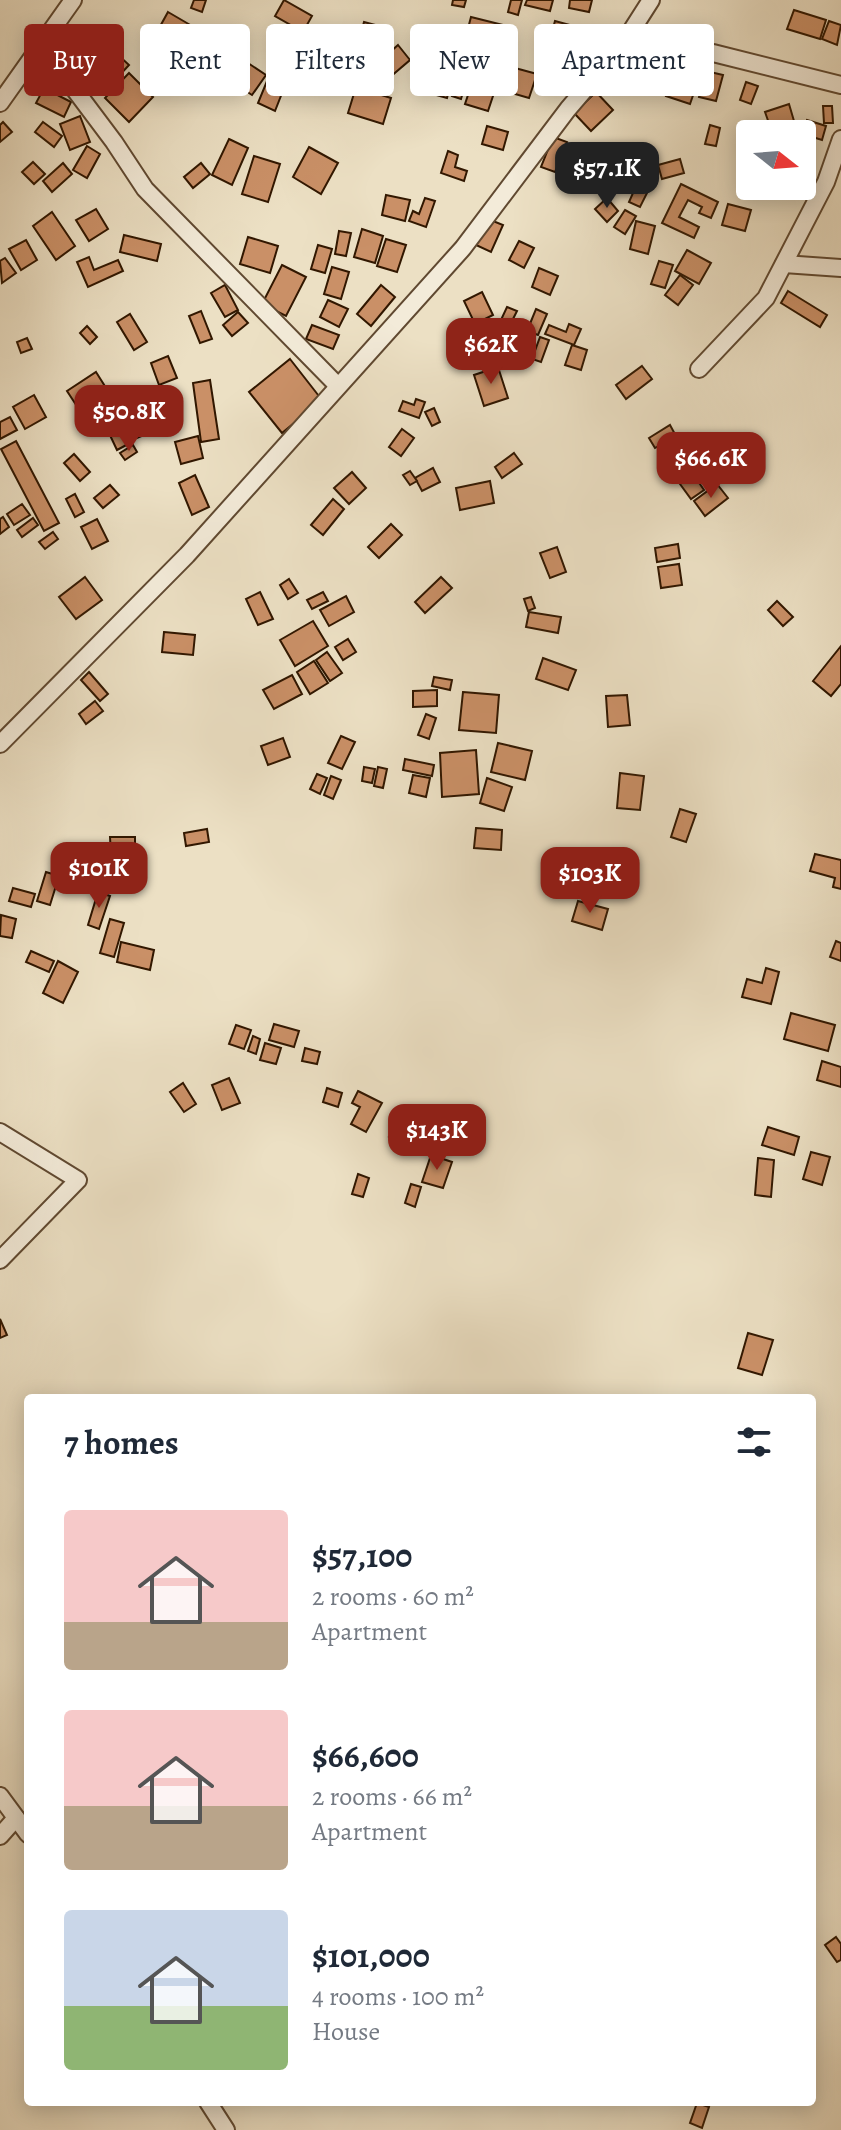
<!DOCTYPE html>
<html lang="en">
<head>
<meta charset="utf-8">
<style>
  body { margin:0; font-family:Alegreya,serif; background:#f6f6f7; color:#1f2937; height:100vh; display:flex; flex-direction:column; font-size:30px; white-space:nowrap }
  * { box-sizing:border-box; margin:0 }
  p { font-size:26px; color:#747a83 }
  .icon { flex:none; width:44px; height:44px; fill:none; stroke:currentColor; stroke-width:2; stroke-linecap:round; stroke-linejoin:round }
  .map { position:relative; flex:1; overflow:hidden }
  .details { position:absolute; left:24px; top:1394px; width:792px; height:712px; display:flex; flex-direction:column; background:#fff; border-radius:8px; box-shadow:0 4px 20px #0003 }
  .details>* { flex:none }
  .banner { position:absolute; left:24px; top:24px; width:794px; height:72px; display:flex; gap:16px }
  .needle { width:52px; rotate:107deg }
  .controls { position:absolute; left:736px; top:120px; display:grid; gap:16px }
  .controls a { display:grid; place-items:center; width:80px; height:80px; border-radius:8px; background:#fff; box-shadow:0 4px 20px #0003; font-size:40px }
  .price { position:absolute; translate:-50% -68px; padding:0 18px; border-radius:16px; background:#8f2418; color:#fff; font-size:26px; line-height:52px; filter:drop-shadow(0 2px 4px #0008) }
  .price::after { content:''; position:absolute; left:50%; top:48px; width:24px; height:18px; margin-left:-12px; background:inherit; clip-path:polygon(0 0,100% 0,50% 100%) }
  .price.current { background:#222; color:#fff }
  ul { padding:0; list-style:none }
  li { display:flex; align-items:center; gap:24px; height:200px; padding:0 40px }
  li span { display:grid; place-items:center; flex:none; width:224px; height:160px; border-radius:8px; color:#555 }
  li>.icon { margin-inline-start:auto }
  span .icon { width:96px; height:96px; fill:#fffc; stroke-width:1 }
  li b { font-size:34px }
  h2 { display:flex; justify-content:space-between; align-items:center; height:96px; padding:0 40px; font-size:34px }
  .chip { padding:0 28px; border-radius:8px; background:#fff; box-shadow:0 4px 20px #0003; font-size:28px; line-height:72px }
  .chip.current { background:#8f2418; color:#fff }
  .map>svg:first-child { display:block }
  .building { fill:#ca9067; stroke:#311700; stroke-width:2 }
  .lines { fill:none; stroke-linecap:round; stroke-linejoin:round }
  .minor-casing { stroke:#604931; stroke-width:20 }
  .minor { stroke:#f3ebd9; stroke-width:16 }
</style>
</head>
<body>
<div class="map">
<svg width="841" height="2130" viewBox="0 0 841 2130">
  <rect width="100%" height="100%" fill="#ece0c4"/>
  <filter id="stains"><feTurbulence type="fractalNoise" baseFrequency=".0025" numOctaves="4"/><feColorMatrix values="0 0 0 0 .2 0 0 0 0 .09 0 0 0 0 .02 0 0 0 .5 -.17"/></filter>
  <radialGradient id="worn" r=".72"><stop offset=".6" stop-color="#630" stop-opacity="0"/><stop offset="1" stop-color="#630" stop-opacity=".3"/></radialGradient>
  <g class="building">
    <polygon points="194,0 206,0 202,12 191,8"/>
    <polygon points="284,0 312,16 303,32 275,16"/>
    <polygon points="453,0 466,0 464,7 452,5"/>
    <polygon points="511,0 522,0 518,15 508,12"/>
    <polygon points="527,0 553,0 550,11 525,5"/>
    <polygon points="570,0 592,0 589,12 569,8"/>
    <polygon points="794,10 826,20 820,39 787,29"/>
    <polygon points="168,12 192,26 175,55 152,41"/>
    <polygon points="471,17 503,25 498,44 466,36"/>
    <polygon points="555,21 588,30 581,55 548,46"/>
    <polygon points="829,21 841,25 837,45 822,39"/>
    <polygon points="364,22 379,26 373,45 359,41"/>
    <polygon points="451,27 463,31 456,55 433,48 437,36 447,39"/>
    <polygon points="311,29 321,39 305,54 296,45"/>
    <polygon points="202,32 216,44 191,74 176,62"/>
    <polygon points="327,34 348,42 341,60 320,51"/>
    <polygon points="466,43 490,51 485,66 461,58"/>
    <polygon points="398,45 410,60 383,83 371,69"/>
    <polygon points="220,48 243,61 229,84 207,71"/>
    <polygon points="116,53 129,65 105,91 91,79"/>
    <polygon points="248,63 266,75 252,95 235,84"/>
    <polygon points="292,63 300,70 287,86 279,79"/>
    <polygon points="461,66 470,68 461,99 452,96"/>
    <polygon points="446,67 454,70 447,98 415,89 418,75 442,81"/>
    <polygon points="515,68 537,74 529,98 508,92"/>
    <polygon points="706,71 723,75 716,101 699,97"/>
    <polygon points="129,73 153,97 129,122 105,98"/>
    <polygon points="674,73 698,81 690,104 666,96"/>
    <polygon points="475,74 498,81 488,111 465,104"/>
    <polygon points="267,81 284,88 275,111 258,103"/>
    <polygon points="746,82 758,86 751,104 740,100"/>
    <polygon points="356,87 391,98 383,124 348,113"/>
    <polygon points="44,88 71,102 64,117 36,103"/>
    <polygon points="596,92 613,110 591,131 574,113"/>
    <polygon points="789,104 794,121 771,129 765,112"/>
    <polygon points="823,106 832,106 833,123 824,123"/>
    <polygon points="80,116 90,142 70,150 60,124"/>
    <polygon points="807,120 826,126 822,140 803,134"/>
    <polygon points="3,122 12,132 0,142 0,125"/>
    <polygon points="43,122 62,136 54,147 35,132"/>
    <polygon points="710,125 720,128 716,146 705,144"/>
    <polygon points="487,126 508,132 503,150 482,144"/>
    <polygon points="553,137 567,142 555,172 541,167"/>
    <polygon points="229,139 248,148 232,185 212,175"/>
    <polygon points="87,146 100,154 87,178 73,170"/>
    <polygon points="309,147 338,163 321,194 293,177"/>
    <polygon points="448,151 458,155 455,167 467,171 464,181 441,173"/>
    <polygon points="254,156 280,164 268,202 242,194"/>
    <polygon points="680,159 684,173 662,179 658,165"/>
    <polygon points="33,162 45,174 34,184 22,172"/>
    <polygon points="63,163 72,174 52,192 43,181"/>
    <polygon points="201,163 210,174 193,188 184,177"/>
    <polygon points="746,167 750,169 750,186 771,186 768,195 740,185"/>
    <polygon points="640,177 652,183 640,207 629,202"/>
    <polygon points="681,184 718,202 711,218 699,213 702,207 688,200 679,217 699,227 694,238 662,223"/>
    <polygon points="386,195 410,200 405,221 382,215"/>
    <polygon points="425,198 435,201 426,227 409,221 413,211 419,214"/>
    <polygon points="607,198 618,211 607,222 595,209"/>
    <polygon points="728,204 751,210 745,231 722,225"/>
    <polygon points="96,209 108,229 89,241 76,220"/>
    <polygon points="625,210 636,216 625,234 614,227"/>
    <polygon points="52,212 75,246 56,260 33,226"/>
    <polygon points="488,219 503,225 491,252 476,245"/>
    <polygon points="636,221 655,226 648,254 630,249"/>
    <polygon points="362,229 383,236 375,263 354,257"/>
    <polygon points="339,231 351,233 346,256 335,254"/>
    <polygon points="124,235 161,244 157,261 120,252"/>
    <polygon points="248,237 278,246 270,273 240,264"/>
    <polygon points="386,239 406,245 397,272 377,266"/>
    <polygon points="26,240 37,260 21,270 9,249"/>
    <polygon points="519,241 534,248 524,268 509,260"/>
    <polygon points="318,245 332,249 325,273 311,269"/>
    <polygon points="687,250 711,263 699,284 675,271"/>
    <polygon points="89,257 94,270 118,260 123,271 88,287 77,262"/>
    <polygon points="5,258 16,273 2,283 0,261"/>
    <polygon points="659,261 673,265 665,288 651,284"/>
    <polygon points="282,265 306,277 286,316 262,304"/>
    <polygon points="332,267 349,272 341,299 324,294"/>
    <polygon points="539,268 558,276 550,295 532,287"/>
    <polygon points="680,275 693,285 678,305 665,295"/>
    <polygon points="225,285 238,310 225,317 211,293"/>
    <polygon points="381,285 395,297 371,326 357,314"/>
    <polygon points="788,291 827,315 820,327 781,303"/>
    <polygon points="482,292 493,315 475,324 464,301"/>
    <polygon points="328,300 348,309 339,327 320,317"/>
    <polygon points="507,307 517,311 509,327 500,322"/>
    <polygon points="536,309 547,314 538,335 527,331"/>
    <polygon points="201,311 212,339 200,343 189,316"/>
    <polygon points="238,312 248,323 232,336 223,325"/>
    <polygon points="130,314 147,342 134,350 117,322"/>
    <polygon points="569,324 581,329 574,345 545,334 549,325 566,332"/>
    <polygon points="312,325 339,335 333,349 306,339"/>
    <polygon points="501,325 509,355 484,362 476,332"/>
    <polygon points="87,326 97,337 90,344 80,333"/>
    <polygon points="540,337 549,340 541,362 532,359"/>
    <polygon points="27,338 32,349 21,353 17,342"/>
    <polygon points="572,345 587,350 581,370 565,365"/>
    <polygon points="168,356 177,378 159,385 151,363"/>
    <polygon points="290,359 322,400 282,433 249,392"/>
    <polygon points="642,366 652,379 626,399 616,385"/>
    <polygon points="498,367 508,398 484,406 474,375"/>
    <polygon points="96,372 113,399 84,417 67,391"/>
    <polygon points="210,380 219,439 201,442 193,383"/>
    <polygon points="34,395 46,417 25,429 13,407"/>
    <polygon points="416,399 425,402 419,418 399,411 403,401 414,405"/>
    <polygon points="434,408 440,422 432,426 425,412"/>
    <polygon points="148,413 154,431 137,438 130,420"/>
    <polygon points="10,417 17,430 0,439 0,422"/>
    <polygon points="123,424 132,442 117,450 108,431"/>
    <polygon points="670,425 676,436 655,448 649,438"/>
    <polygon points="402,429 414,438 401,456 389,447"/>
    <polygon points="198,436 203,458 181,464 175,442"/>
    <polygon points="16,441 59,523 44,531 1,449"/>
    <polygon points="133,445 137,452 125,460 120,453"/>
    <polygon points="514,453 522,464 502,478 495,467"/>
    <polygon points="74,454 90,472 80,481 64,463"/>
    <polygon points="674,457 685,475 677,480 666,462"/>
    <polygon points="433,468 440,482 422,491 415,478"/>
    <polygon points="410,471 417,481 410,485 403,475"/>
    <polygon points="352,472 366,488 349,504 334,488"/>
    <polygon points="693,474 704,490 691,499 680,484"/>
    <polygon points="195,475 209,507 192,515 179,483"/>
    <polygon points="490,481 494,503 460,510 456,488"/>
    <polygon points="717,484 728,498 705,516 694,501"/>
    <polygon points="110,485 119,495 103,508 94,498"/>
    <polygon points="75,494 84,512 75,517 66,499"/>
    <polygon points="333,499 344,509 323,535 311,525"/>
    <polygon points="22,504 30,515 14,525 7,514"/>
    <polygon points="3,517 9,527 0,534 0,519"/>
    <polygon points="33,518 38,525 22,537 17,530"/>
    <polygon points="97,519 108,541 92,549 81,527"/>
    <polygon points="391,524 402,535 379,558 368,547"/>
    <polygon points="53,532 58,539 45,549 39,542"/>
    <polygon points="678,544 680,558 657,562 655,548"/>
    <polygon points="557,547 566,572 550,578 540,553"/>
    <polygon points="679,564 682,585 661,588 658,567"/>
    <polygon points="85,577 102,600 76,619 59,597"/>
    <polygon points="441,577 452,588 425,613 415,602"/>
    <polygon points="289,579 298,593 288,599 280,585"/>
    <polygon points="260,592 273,619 258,625 246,599"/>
    <polygon points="323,592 328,601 312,609 307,600"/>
    <polygon points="346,596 354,612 329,626 320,610"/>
    <polygon points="531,597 535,608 528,611 524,599"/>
    <polygon points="777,601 793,617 783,626 768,610"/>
    <polygon points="529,612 561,617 558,633 526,627"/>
    <polygon points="313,621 328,646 295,666 280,640"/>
    <polygon points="164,632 195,635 193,655 162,652"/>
    <polygon points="348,639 356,652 343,660 335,647"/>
    <polygon points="841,646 841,684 831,696 813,681"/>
    <polygon points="327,652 342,673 330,681 316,660"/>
    <polygon points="543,658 576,670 568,690 536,679"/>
    <polygon points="314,661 328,683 310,694 297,672"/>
    <polygon points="89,672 108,694 100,701 81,680"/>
    <polygon points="292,675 302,694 274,709 263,690"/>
    <polygon points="434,677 452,680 450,690 432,686"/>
    <polygon points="437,690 437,706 413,707 413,691"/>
    <polygon points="463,692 499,695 496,733 459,730"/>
    <polygon points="627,695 630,725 608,727 606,696"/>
    <polygon points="95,701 103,711 86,724 79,714"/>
    <polygon points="426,714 436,718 429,739 418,735"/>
    <polygon points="341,736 355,742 342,769 328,763"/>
    <polygon points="283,738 290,757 268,765 261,746"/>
    <polygon points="498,743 532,751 525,780 491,772"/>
    <polygon points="476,750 479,794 442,797 440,753"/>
    <polygon points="405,759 434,765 432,776 403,770"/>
    <polygon points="364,767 375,769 372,783 362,781"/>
    <polygon points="378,767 387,769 383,788 374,786"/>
    <polygon points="620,773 644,776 640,810 617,808"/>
    <polygon points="317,774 327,778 320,794 310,789"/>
    <polygon points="413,775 430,778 426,797 409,793"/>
    <polygon points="331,776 341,780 333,799 324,795"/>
    <polygon points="487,778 512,787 504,811 480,803"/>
    <polygon points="680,809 696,814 686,842 671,837"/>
    <polygon points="476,828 502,830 501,850 474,848"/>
    <polygon points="207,829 209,842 186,846 184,833"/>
    <polygon points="110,837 135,837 135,854 111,855"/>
    <polygon points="815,854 841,860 841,889 833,887 835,878 810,871"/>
    <polygon points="46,872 59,876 50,905 37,901"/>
    <polygon points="13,888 35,894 31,907 9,901"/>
    <polygon points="98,892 110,896 99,929 88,925"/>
    <polygon points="578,901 608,909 602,930 572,921"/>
    <polygon points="1,915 16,919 12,938 0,936"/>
    <polygon points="110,919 124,923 114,957 100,953"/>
    <polygon points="836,941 841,943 841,961 830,957"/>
    <polygon points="121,942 154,950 150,970 117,962"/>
    <polygon points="31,951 54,961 49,972 26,962"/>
    <polygon points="58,961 78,972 63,1003 43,993"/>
    <polygon points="766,968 779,972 771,1004 742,997 747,979 762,983"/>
    <polygon points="791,1013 835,1025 828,1051 784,1039"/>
    <polygon points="274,1024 299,1031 294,1047 269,1040"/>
    <polygon points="236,1025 251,1030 244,1049 229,1044"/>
    <polygon points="253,1036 260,1039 256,1054 248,1051"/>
    <polygon points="265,1043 281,1048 276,1064 260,1060"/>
    <polygon points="305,1048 320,1052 317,1064 302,1061"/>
    <polygon points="822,1061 841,1067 841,1087 817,1080"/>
    <polygon points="229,1078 240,1103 222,1110 212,1085"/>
    <polygon points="183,1083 196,1104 184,1112 170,1092"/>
    <polygon points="327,1088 342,1093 338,1107 323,1102"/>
    <polygon points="358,1091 382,1103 366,1132 351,1124 360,1107 352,1103"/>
    <polygon points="406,1118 418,1129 402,1148 389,1137"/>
    <polygon points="768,1127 799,1137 794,1155 762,1145"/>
    <polygon points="811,1152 830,1157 822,1185 803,1179"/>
    <polygon points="431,1155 452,1162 443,1188 422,1182"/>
    <polygon points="758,1158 774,1160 771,1197 755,1195"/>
    <polygon points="358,1174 369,1178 363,1197 352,1194"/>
    <polygon points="411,1184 421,1187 415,1207 405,1203"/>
    <polygon points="0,1319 7,1335 0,1338"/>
    <polygon points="748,1333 773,1340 762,1375 738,1368"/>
    <polygon points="836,1937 841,1944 841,1960 837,1962 825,1945"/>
    <polygon points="697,2103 709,2107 702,2128 690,2123"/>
  </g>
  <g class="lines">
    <g class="minor-casing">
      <g id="minor">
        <polyline points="629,35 713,53 841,85"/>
        <polyline points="42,46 114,142 145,189 338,386"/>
        <polyline points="0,103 73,0"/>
        <polyline points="784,264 841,268"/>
        <polyline points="699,369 766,298 826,182 841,139"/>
        <polyline points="0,744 187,555 463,248 568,109 621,47 651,0"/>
        <polyline points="0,1132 78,1180 0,1260"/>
        <polyline points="0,1796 28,1834"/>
        <polyline points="0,1836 16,1818"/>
        <polyline points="208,2102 226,2130"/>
      </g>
    </g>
    <use href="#minor" class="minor"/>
  </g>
  <rect width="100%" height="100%" filter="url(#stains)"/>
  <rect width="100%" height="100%" fill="url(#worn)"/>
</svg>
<div class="controls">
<a><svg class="needle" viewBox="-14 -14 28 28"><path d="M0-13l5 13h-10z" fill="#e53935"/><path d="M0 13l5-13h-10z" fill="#747a83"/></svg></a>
</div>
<b class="price current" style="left:607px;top:210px">$57.1K</b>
<b class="price" style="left:491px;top:386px">$62K</b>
<b class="price" style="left:129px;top:453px">$50.8K</b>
<b class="price" style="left:711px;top:500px">$66.6K</b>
<b class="price" style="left:99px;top:910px">$101K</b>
<b class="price" style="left:590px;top:915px">$103K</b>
<b class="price" style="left:437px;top:1172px">$143K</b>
<div class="banner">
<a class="chip current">Buy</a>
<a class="chip">Rent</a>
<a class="chip">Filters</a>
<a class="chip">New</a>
<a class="chip">Apartment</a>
</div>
<section class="details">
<h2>7 homes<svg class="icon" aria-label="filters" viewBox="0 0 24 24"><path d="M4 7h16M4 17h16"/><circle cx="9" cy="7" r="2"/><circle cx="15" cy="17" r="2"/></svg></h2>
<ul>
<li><span style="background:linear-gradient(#f6c9c9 70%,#b9a48a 0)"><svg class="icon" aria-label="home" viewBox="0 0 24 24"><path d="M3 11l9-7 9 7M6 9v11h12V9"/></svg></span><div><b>$57,100</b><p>2 rooms · 60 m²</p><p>Apartment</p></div></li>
<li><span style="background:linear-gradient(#f6c9c9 60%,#b9a48a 0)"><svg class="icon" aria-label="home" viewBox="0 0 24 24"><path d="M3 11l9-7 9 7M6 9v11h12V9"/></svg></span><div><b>$66,600</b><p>2 rooms · 66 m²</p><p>Apartment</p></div></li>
<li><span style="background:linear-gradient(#c9d6e8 60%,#8fb573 0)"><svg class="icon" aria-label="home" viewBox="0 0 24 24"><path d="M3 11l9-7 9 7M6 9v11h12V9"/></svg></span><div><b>$101,000</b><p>4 rooms · 100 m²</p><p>House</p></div></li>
</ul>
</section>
</div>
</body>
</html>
